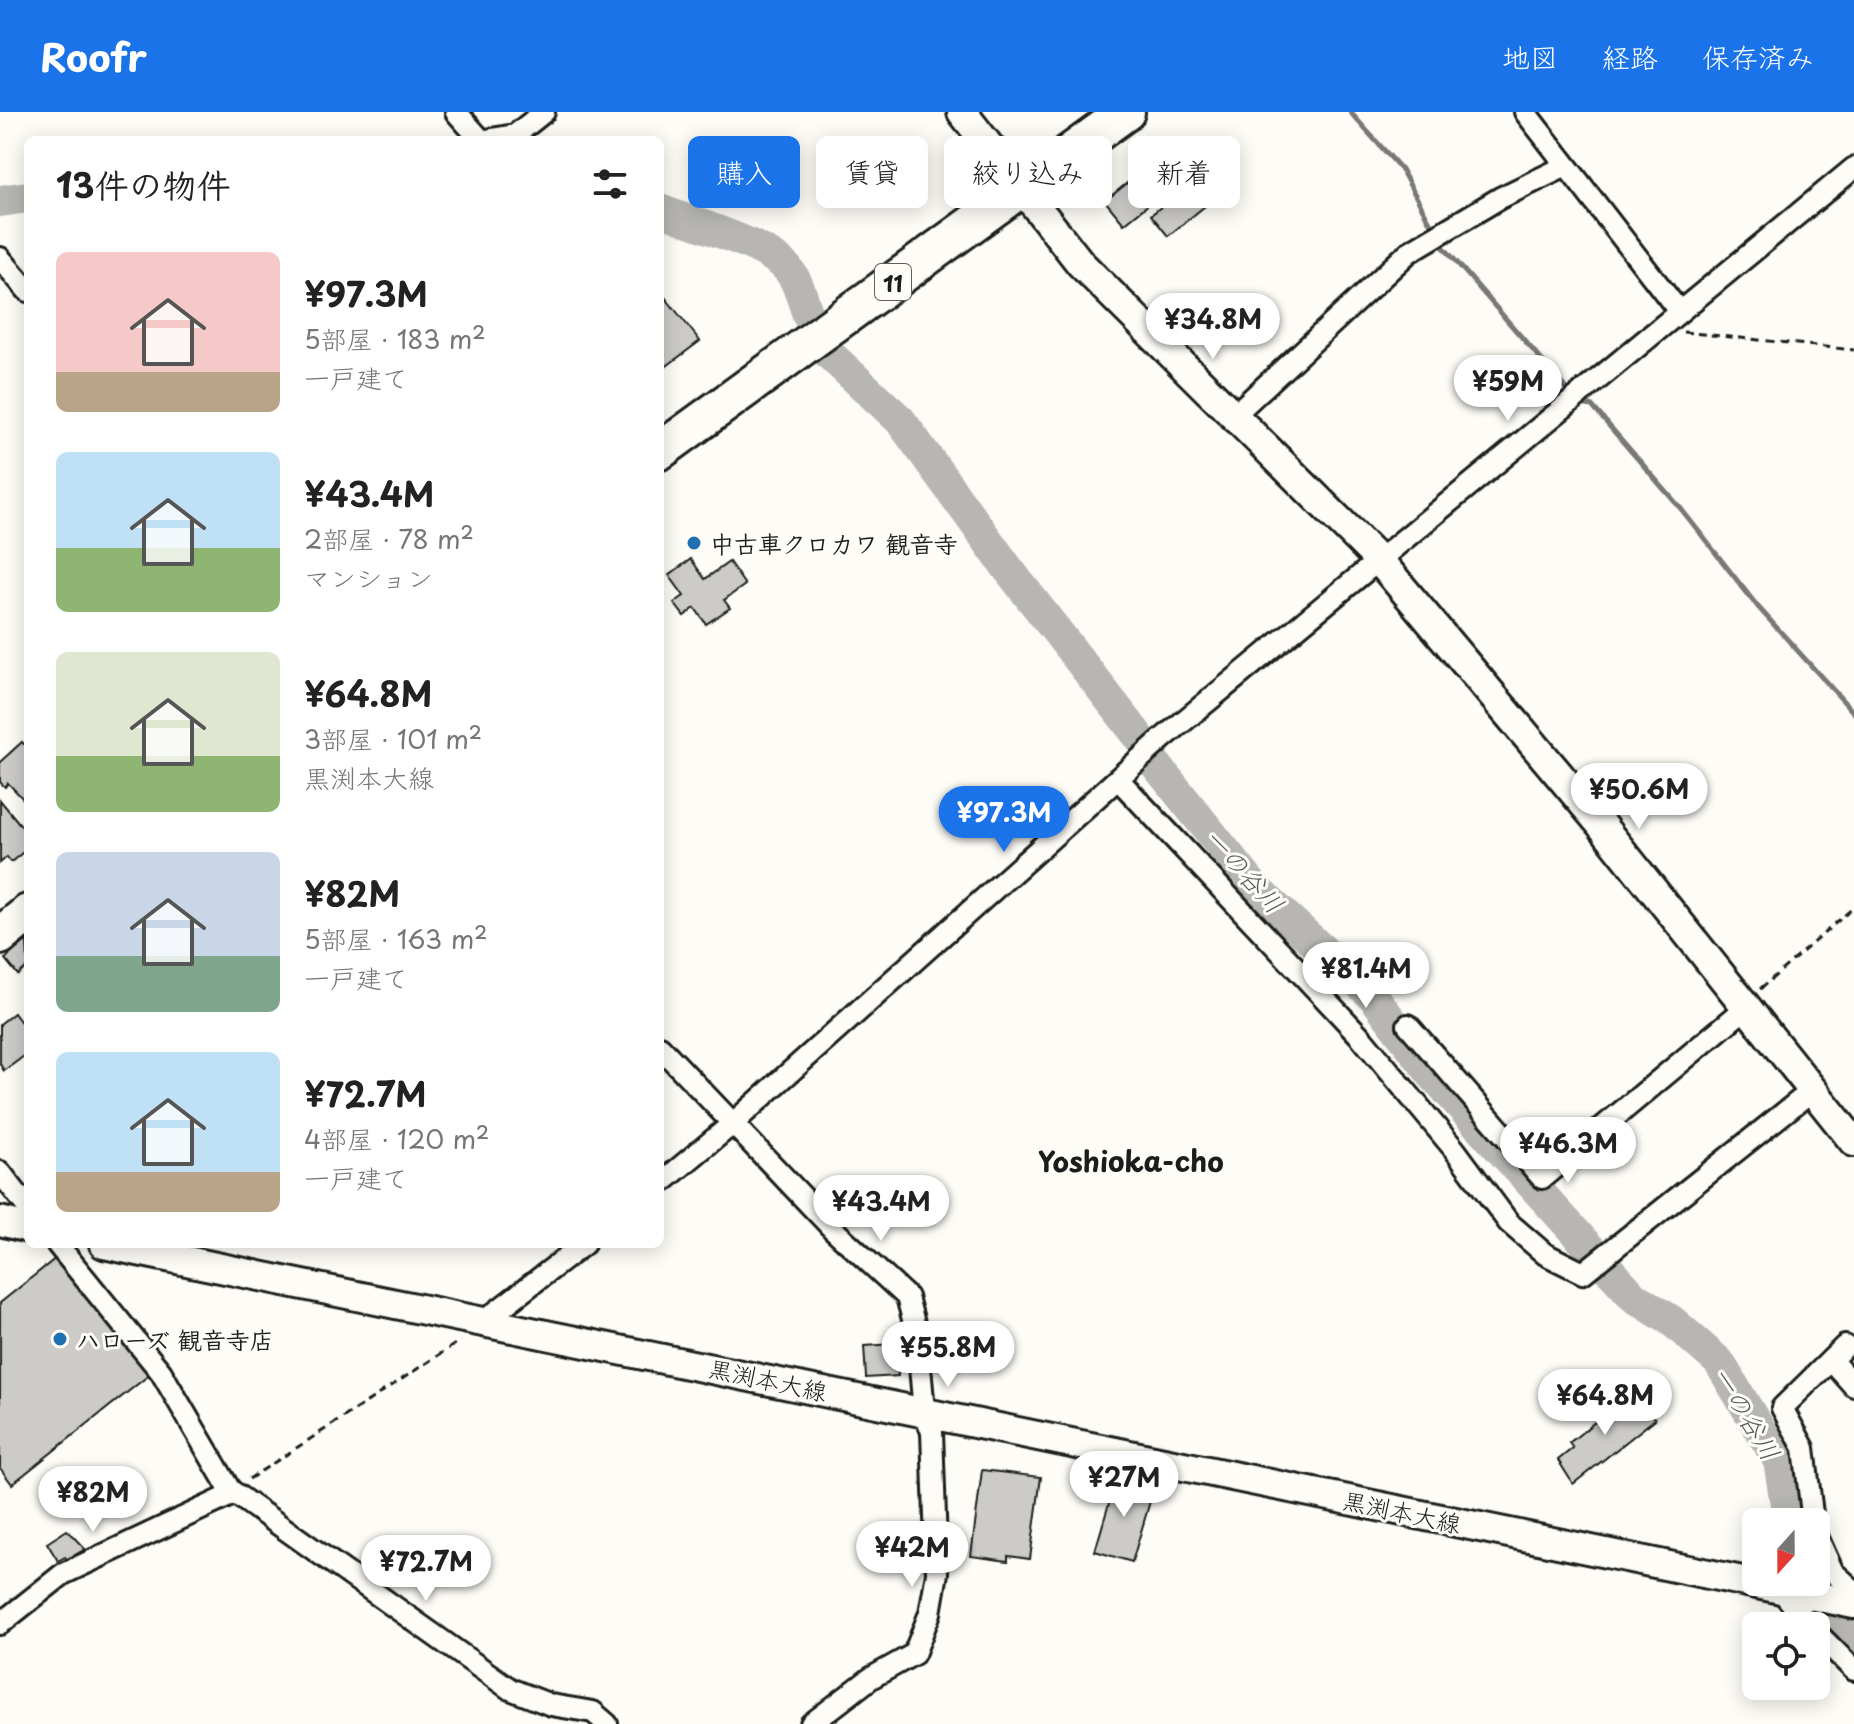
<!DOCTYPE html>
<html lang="ja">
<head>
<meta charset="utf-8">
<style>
  :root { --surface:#fff; --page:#f6f6f6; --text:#222; --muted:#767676; --accent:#1a73e8 }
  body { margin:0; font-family:"Playpen Sans","Klee One",sans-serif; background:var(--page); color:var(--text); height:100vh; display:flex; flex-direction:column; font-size:30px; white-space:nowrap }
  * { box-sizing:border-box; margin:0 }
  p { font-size:26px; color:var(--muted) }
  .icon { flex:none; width:44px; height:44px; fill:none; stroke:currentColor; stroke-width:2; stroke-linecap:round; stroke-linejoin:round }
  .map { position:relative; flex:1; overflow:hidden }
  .panel { position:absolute; left:24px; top:24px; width:640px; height:1112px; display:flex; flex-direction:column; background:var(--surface); border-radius:12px; box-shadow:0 4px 20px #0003 }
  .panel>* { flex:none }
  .hud { position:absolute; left:688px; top:24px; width:760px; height:72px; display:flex; gap:16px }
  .needle { width:52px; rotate:201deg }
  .buttons { position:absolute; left:1742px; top:1396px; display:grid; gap:16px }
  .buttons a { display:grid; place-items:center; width:88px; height:88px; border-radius:12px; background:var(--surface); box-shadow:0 4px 20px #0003; font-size:40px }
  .price { position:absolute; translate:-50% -68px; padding:0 18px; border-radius:28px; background:#fff; color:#222; font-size:26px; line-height:52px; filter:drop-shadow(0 2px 4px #0008) }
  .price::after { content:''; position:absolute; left:50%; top:48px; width:24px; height:18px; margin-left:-12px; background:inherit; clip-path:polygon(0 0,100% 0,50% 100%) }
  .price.current { background:var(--accent); color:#fff }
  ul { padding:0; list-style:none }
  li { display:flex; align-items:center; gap:24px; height:200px; padding:0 32px }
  li span { display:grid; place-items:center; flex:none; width:224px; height:160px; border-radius:12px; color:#555 }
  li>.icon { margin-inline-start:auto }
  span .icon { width:96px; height:96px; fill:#fffc; stroke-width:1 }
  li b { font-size:34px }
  h2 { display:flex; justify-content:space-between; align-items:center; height:96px; padding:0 32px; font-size:34px }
  .pill { padding:0 28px; border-radius:12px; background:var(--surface); box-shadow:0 4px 20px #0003; font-size:28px; line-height:72px }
  .pill.current { background:var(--accent); color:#fff }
  header { display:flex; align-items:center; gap:48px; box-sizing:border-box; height:112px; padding:0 40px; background:var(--accent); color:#fff }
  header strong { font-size:38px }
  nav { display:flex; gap:44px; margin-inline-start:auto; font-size:28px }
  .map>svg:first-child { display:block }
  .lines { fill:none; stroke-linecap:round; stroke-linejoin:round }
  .stream { stroke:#797876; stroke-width:5 }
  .river { stroke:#b7b6b2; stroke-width:32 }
  .building { fill:#cccbc8; stroke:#1c1c1c; stroke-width:2 }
  .street-casing { stroke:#1c1c1c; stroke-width:26 }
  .secondary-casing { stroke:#1c1c1c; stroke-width:34 }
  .highway-casing { stroke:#1c1c1c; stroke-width:42 }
  .path { stroke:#1c1c1c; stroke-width:3; stroke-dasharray:8 6; stroke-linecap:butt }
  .street { stroke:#fdfcf7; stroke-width:20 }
  .secondary { stroke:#fdfcf7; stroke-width:28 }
  .highway { stroke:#fdfcf7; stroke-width:36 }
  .poi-dot { fill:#1f6fb2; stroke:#fdfcf7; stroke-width:3 }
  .labels { text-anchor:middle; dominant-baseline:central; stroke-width:6; stroke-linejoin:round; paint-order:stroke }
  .shield { fill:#fdfcf7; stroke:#605f5e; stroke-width:2 }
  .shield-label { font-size:22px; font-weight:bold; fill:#1c1c1c }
  .poi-label { font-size:24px; font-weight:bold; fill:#1c1c1c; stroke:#fdfcf7; text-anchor:start }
  .street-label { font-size:24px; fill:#1c1c1c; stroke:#fdfcf7 }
  .water-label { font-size:26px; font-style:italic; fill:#5a5a58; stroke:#fdfcf7 }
  .quarter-label { font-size:28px; font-weight:bold; fill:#1c1c1c; stroke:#fdfcf7 }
</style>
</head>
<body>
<header>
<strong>Roofr</strong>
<nav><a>地図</a><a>経路</a><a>保存済み</a></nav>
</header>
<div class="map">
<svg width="1854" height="1612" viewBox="0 0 1854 1612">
  <rect width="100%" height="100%" fill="#fdfcf7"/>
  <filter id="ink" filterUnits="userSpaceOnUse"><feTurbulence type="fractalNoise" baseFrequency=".0125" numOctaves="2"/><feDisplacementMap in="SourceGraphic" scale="16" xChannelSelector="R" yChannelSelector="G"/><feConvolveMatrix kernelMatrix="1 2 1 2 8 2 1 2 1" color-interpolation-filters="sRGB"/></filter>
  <g filter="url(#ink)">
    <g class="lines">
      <g class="stream">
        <path d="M 1350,0 L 1401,57 L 1433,116"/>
        <path d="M 1441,132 L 1570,281"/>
        <path d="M 1581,292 L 1592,294 L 1682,398 L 1758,495 L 1854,601"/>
      </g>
      <g class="river">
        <path d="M 0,89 L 28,85"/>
        <path d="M 660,98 C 692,111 761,131 784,153 C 798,166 802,186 808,203"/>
        <path d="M 829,242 L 900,308 L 1009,458 L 1143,630"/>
        <path d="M 1153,649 L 1255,776 L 1374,885 L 1431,961 L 1634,1185 L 1672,1209 L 1719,1250 L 1779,1349 L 1789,1410"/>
        <path d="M 1811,1470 L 1842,1515 L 1854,1524"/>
      </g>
    </g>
    <g class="building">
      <path d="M 1168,36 L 1211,89 L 1168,124 L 1151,103 L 1162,94 L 1136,62 Z"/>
      <path d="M 1136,64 L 1155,87 L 1124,112 L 1105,89 Z"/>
      <path d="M 661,180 L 700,229 L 660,259 L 660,182 Z"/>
      <path d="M 691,447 L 705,467 L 729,450 L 745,473 L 724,488 L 730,496 L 706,512 L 695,496 L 684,504 L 674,491 L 684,484 L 669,463 Z"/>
      <path d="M 22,630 L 28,636 L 28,692 L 8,671 L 5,675 L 0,670 L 0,650 Z"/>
      <path d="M 0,688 L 28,722 L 25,730 L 28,736 L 11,750 L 7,745 L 0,751 Z"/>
      <path d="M 27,828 L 28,854 L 18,863 L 5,847 Z"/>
      <path d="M 14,901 L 28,920 L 28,941 L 4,959 L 0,952 L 0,912 Z"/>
      <path d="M 56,1146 L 149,1263 L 12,1372 L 0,1356 L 0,1191 Z"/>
      <path d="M 896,1232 L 898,1264 L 866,1266 L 864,1234 Z"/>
      <path d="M 1627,1284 L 1639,1287 L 1655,1307 L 1573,1372 L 1558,1348 L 1573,1336 L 1569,1331 Z"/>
      <path d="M 982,1358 L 1041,1365 L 1030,1447 L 1008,1444 L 1008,1449 L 971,1444 Z"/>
      <path d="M 1117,1364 L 1154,1376 L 1132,1450 L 1095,1439 Z"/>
      <path d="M 67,1418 L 85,1437 L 67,1448 L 65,1445 L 58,1449 L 47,1431 Z"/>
    </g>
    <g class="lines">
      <defs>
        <g id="street">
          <path d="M 456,0 L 481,28"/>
          <path d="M 1525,0 L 1678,198"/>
          <path d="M 486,28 L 515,23 L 544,0"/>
          <path d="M 0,146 L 28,179"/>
          <path d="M 1232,305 L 1409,140 L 1500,86 L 1566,54"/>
          <path d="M 1119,668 L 1361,925 L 1455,1038 L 1509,1111 L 1545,1142 L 1583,1161 L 1814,977"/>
          <path d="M 1408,913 L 1542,1066 L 1748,894"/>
          <path d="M 660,935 L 834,1118 L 907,1185 L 917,1222 L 924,1299 L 932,1320 L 937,1461 L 930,1501 L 914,1542 L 871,1566 L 811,1612"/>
          <path d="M 0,1060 L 28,1096"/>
          <path d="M 660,1072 L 731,1013 L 1162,627 L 1854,56"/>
          <path d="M 57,1132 L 161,1260 L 230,1378 L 510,1577 L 551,1593 L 593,1600 L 607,1612"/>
          <path d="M 484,1209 L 584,1132"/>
          <path d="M 1831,1248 L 1854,1274"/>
          <path d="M 1813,1410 L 1804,1336 L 1782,1296 L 1845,1234"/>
          <path d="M 1816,1422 L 1833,1460 L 1854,1479"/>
          <path d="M 1780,1477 L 1810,1514"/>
          <path d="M 0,1512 L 63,1462 L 227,1385 L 230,1378"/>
          <path d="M 1816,1520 L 1854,1558"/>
        </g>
        <g id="secondary">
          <path d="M 962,0 L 1081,152 L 1377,446 L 1598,709 L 1854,1030"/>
          <path d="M 0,1109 L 28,1116"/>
          <path d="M 104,1132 L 1854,1492"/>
        </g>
        <g id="highway">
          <path d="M 660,339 L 1126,0"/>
          <path d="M 0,824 L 28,801"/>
        </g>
      </defs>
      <use href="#street" class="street-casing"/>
      <use href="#secondary" class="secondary-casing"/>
      <use href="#highway" class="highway-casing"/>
      <g class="path">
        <path d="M 1683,220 L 1854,238"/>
        <path d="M 1760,877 L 1854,795"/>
        <path d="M 249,1367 L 460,1229"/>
      </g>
      <use href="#street" class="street"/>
      <use href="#secondary" class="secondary"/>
      <use href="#highway" class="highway"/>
    </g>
  </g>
  <g class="poi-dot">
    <circle cx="694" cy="431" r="8"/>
    <circle cx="60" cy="1227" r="8"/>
  </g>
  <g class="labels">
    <rect class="shield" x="875" y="152" width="36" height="36" rx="6"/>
    <g class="shield-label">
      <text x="893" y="170">11</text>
    </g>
    <g class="poi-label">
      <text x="710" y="431">中古車クロカワ 観音寺</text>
      <text x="76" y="1227">ハローズ 観音寺店</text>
    </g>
    <g class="street-label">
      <text transform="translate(768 1267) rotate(12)">黒渕本大線</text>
      <text transform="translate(1402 1399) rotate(12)">黒渕本大線</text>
    </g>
    <g class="water-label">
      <text transform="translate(1245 758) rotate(48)">一の谷川</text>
      <text transform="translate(1747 1301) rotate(59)">一の谷川</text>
    </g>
    <g class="quarter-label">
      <text x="1131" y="1048">Yoshioka-cho</text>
    </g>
  </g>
</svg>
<div class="buttons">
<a><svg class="needle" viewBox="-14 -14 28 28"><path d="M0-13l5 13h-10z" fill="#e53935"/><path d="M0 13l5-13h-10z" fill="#767676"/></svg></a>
<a><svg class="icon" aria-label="locate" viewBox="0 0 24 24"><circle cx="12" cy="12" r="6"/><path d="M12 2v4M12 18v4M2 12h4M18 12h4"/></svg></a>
</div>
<b class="price" style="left:1213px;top:249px">¥34.8M</b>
<b class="price" style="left:1508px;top:311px">¥59M</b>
<b class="price" style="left:1639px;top:719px">¥50.6M</b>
<b class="price current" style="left:1004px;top:742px">¥97.3M</b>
<b class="price" style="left:1366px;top:898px">¥81.4M</b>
<b class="price" style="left:1568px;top:1073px">¥46.3M</b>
<b class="price" style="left:881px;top:1131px">¥43.4M</b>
<b class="price" style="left:948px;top:1277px">¥55.8M</b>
<b class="price" style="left:1605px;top:1325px">¥64.8M</b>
<b class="price" style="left:1124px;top:1407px">¥27M</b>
<b class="price" style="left:93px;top:1422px">¥82M</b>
<b class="price" style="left:912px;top:1477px">¥42M</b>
<b class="price" style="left:426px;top:1491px">¥72.7M</b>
<div class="hud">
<a class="pill current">購入</a>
<a class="pill">賃貸</a>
<a class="pill">絞り込み</a>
<a class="pill">新着</a>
</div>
<section class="panel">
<h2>13件の物件<svg class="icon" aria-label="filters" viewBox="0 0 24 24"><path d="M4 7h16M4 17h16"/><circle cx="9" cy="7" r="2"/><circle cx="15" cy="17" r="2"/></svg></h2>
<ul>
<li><span style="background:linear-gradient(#f6c9c9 75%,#b9a48a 0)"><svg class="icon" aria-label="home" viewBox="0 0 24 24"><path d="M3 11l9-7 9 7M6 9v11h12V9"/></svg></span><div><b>¥97.3M</b><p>5部屋 · 183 m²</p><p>一戸建て</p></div></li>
<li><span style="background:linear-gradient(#bfe0f5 60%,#8fb573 0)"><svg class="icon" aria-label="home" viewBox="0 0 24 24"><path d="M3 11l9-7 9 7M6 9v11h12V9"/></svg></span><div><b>¥43.4M</b><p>2部屋 · 78 m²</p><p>マンション</p></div></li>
<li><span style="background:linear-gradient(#dfe7d0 65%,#8fb573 0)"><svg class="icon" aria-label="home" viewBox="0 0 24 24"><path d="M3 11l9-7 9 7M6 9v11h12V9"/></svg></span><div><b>¥64.8M</b><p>3部屋 · 101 m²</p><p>黒渕本大線</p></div></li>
<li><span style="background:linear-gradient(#c9d6e8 65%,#7fa58c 0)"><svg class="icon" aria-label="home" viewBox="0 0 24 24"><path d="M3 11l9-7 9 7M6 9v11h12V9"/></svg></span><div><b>¥82M</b><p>5部屋 · 163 m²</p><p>一戸建て</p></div></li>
<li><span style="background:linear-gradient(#bfe0f5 75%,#b9a48a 0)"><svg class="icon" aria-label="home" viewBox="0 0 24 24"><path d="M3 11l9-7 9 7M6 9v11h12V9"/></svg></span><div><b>¥72.7M</b><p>4部屋 · 120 m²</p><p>一戸建て</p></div></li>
</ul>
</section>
</div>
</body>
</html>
